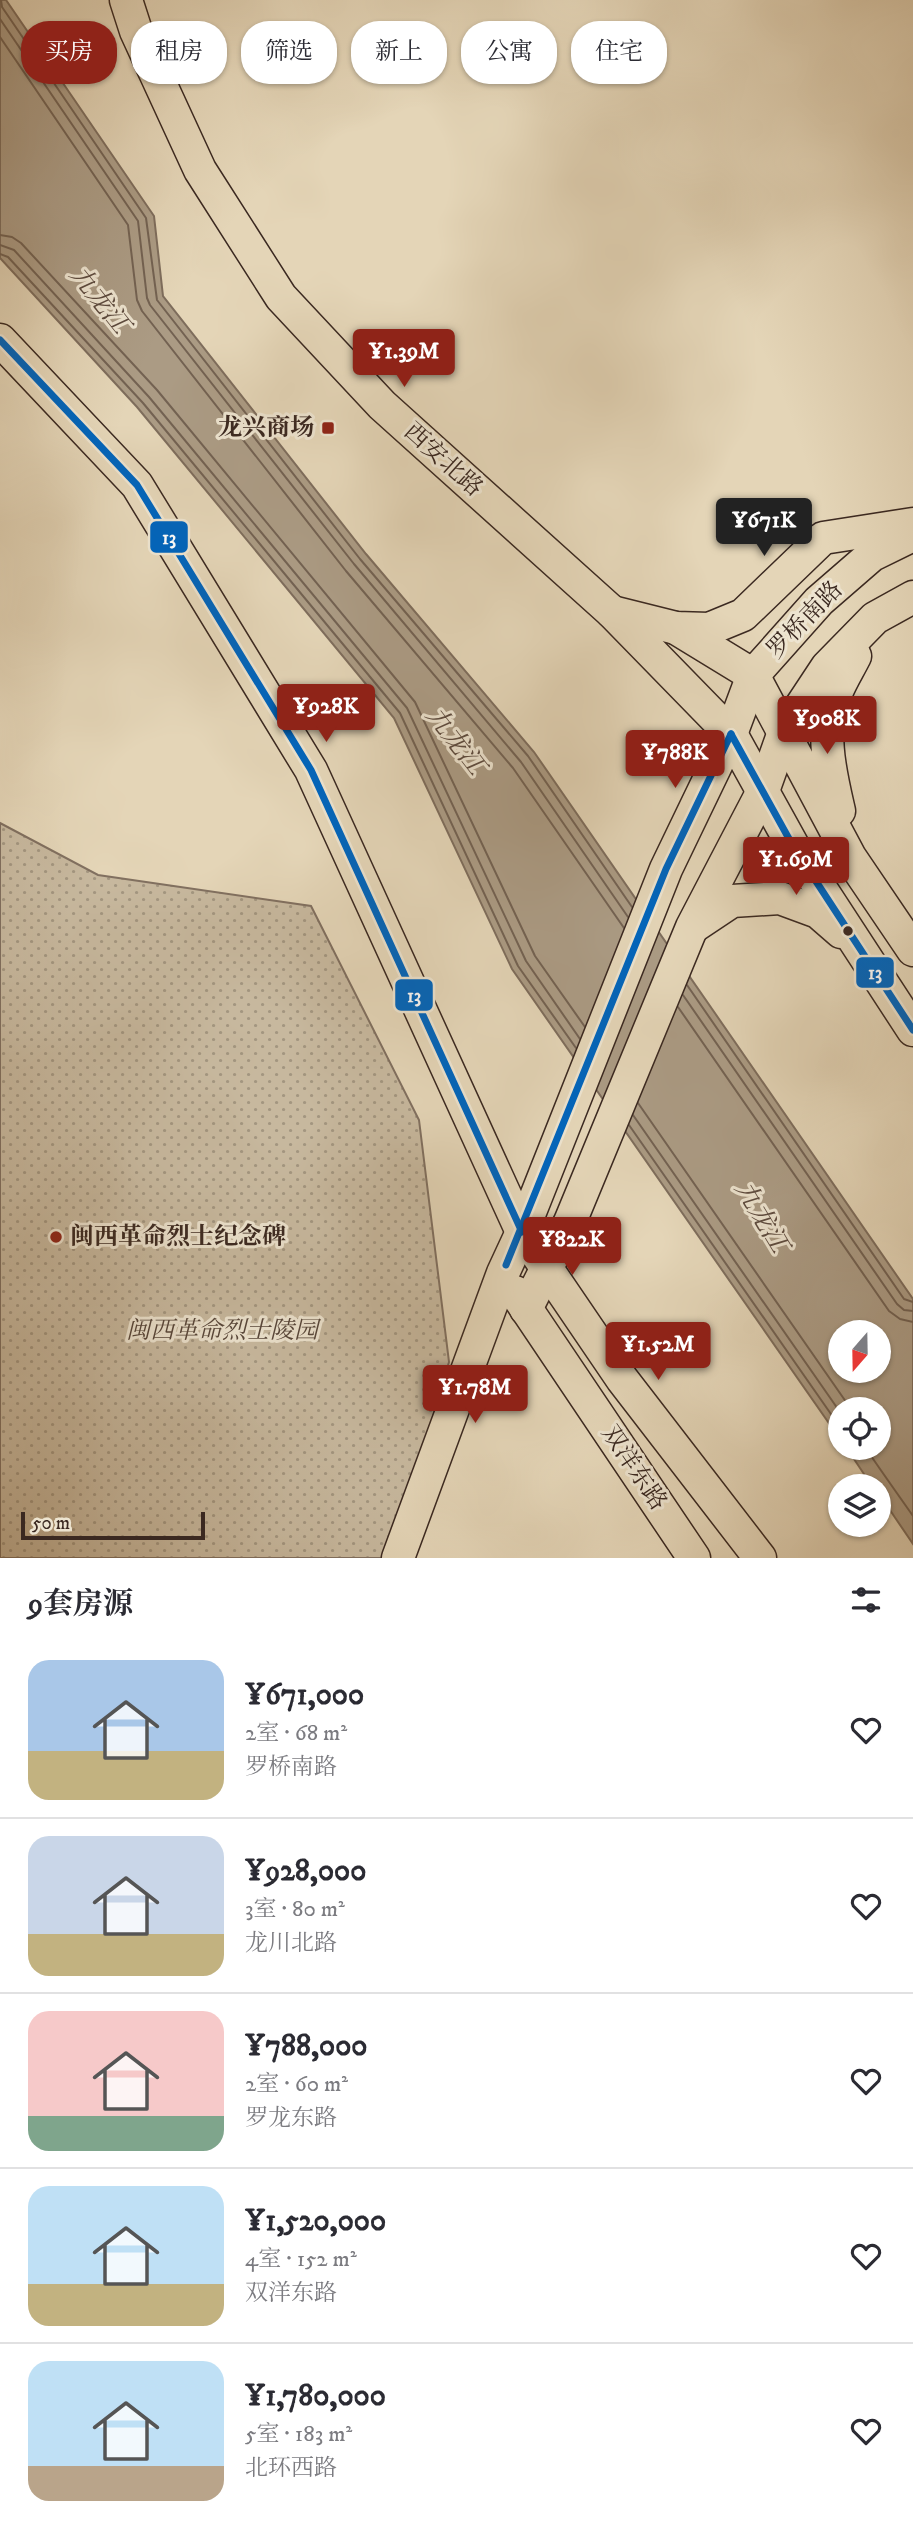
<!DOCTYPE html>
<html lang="zh">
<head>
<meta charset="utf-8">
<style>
  :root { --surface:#fff; --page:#f2f2f3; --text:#2b2b33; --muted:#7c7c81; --line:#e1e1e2; --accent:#8f2418 }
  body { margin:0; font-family:"IM FELL DW Pica","Noto Serif SC",serif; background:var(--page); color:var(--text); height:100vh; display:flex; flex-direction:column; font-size:26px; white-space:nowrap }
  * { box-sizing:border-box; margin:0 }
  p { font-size:23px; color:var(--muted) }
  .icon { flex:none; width:38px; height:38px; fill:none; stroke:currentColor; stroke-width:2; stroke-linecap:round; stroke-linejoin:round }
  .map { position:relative; height:1558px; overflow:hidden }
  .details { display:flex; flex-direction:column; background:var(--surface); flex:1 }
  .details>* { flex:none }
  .guide { position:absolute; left:21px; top:21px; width:872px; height:63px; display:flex; gap:14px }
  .needle { width:46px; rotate:200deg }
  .tools { position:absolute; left:828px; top:1320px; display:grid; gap:14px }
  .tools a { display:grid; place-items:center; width:63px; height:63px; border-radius:50%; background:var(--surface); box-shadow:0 2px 5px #0004; font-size:35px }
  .scale { position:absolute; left:21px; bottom:18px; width:184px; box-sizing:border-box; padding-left:7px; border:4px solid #3b2921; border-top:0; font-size:19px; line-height:24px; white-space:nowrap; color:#3b2921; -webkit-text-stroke:5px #ede4d0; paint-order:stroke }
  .price { position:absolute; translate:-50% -60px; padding:0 16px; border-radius:7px; background:var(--accent); color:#fff; font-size:23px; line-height:46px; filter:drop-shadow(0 2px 4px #0008) }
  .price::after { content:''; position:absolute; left:50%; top:42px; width:21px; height:16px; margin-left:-10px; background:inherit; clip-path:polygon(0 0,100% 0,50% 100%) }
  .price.selected { background:#222; color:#fff }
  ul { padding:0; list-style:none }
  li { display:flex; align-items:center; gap:21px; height:175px; padding:0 28px }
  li+li { border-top:2px solid var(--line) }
  li span { display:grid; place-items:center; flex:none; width:196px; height:140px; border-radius:21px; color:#555 }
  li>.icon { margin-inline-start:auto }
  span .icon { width:84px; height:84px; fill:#fffc; stroke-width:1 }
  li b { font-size:30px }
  h2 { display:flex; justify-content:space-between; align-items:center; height:84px; padding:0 28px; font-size:30px }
  .chip { padding:0 24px; border-radius:28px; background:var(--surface); box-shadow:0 2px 5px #0004; font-size:24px; line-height:63px }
  .chip.selected { background:var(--accent); color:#fff }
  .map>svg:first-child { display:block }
  .grass { fill:url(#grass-dots); stroke:#817060; stroke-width:2 }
  .water { fill:#ab9b84; stroke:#7e6d5c; stroke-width:2; fill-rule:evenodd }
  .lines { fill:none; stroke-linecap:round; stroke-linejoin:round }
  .shore { stroke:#736252; stroke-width:2 }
  .major-casing { stroke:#3b2921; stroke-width:35 }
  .major { stroke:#e4d5b7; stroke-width:32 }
  .bus-1-casing { stroke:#ede4d0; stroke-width:12 }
  .bus-1 { stroke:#0065bd; stroke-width:7 }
  .poi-dot { fill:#8f2418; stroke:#ede4d0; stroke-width:2.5 }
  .bus-dot { fill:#3b2921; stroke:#ede4d0; stroke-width:2.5 }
  .labels { text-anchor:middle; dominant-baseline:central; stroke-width:6; stroke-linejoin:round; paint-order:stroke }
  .poi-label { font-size:24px; font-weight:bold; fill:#3b2921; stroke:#ede4d0; text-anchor:end }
  .street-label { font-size:24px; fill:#3b2921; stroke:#ede4d0 }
  .park-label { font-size:24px; font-style:italic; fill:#57463a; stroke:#ede4d0 }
  .water-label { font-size:26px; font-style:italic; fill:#5d4b3f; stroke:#ede4d0 }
  .line-badge { stroke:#ede4d0; stroke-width:2.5 }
  .badge-label { font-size:19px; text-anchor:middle; font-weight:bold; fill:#fff }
</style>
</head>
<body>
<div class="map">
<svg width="913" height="1558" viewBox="0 0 913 1558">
  <defs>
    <pattern id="grass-dots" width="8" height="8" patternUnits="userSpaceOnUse" patternTransform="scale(1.75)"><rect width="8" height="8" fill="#c7b89e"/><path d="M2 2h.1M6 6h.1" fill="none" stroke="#a39680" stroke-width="1.8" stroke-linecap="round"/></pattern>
  </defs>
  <rect width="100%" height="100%" fill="#e4d5b7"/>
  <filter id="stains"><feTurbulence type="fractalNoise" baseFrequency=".00286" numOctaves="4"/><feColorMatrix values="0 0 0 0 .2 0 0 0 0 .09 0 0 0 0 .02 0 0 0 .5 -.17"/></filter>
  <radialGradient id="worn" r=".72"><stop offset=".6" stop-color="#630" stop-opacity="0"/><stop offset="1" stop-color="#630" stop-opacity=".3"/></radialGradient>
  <path class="grass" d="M 0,823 L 98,875 L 311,906 L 419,1120 L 449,1362 L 392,1558 L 0,1558 Z"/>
  <path class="water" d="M 0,0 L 6,0 L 154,216 L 163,296 L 366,554 L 534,752 L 913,1299 L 913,1544 L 879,1494 L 878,1486 L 872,1486 L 846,1447 L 878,1447 L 878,1409 L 840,1409 L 840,1439 L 512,969 L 394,718 L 137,407 L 0,258 ZM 840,1332 L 878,1332 L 878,1370 L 840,1370 Z"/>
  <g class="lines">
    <g class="shore">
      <path d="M 1,0 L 2,7 L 146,218 L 157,300 L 360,559 L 528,756 L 632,907"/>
      <path d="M 0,19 L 138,221 L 147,298 L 150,305 L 354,564 L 521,762 L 628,917"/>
      <path d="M 0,37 L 128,225 L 137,300 L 142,311 L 346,571 L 513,768 L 624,928"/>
      <path d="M 0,235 L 12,237 L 21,243 L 157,390 L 415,702 L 535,956 L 585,1027"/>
      <path d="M 0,245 L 14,250 L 149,397 L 407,708 L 526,961 L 580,1039"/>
      <path d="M 0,254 L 8,257 L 143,403 L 400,713 L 518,966 L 576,1048"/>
      <path d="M 687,985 L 904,1299 L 913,1302"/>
      <path d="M 683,995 L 897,1304 L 904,1310 L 913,1311"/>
      <path d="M 678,1007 L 889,1311 L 900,1319 L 913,1322"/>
      <path d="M 638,1103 L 851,1409"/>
      <path d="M 633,1115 L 840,1412"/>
      <path d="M 629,1125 L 840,1427"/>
      <path d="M 865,1447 C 881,1471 897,1493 913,1516"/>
    </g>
    <defs>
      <g id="major">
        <path d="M 126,0 L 136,31 L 200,170 L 281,297 L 382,405 L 612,612 L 731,734 L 793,846 L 913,1030"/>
        <path d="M 0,340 L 137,485 L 311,770 L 522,1232 L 622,1379 L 760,1558"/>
        <path d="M 612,612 L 676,628 L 709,629 L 743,615 L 823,538 L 913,524"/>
        <path d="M 676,628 L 753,675 L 850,857 L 913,950"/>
        <path d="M 839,811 C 830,772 819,729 837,691 C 842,679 849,668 855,656"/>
        <path d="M 693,927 L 732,901 L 780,898 L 818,912 L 841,932"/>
        <path d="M 515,1292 L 694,1558"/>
        <path d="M 526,1309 L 570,1222 L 692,927 L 763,791 L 784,732 L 827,667 L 875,618 L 913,597"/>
        <path d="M 398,1558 L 503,1273 L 522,1232 L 666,869 L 731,734 L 753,675 L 819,601 L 872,555 L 913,535"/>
      </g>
    </defs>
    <use href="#major" class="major-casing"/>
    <use href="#major" class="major"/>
    <defs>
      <g id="bus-1">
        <path d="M 0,340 L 137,485 L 311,770 L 522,1232"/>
        <path d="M 731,734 L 793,846 L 913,1030"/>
        <path d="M 506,1265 L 666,869 L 731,734"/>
      </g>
    </defs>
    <use href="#bus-1" class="bus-1-casing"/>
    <use href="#bus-1" class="bus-1"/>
  </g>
  <g class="poi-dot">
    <rect x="321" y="421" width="14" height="14" rx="3.5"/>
    <circle cx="56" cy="1237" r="7"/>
  </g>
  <circle class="bus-dot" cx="848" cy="931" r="6"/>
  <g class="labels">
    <g class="poi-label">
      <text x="314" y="428">龙兴商场</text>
      <text x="70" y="1237" text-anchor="start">闽西革命烈士纪念碑</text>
    </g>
    <g class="street-label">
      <text transform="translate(443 460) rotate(42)">西安北路</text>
      <text transform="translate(805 620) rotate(-46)">罗桥南路</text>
      <text transform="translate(634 1468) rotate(56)">双洋东路</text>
    </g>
    <g class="park-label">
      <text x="222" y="1331">闽西革命烈士陵园</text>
    </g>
    <g class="water-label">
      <text transform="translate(99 300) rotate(51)">九龙江</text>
      <text transform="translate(455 741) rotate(52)">九龙江</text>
      <text transform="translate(761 1217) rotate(59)">九龙江</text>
    </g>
  </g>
  <g class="line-badge">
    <rect x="149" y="520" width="40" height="34" rx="7" fill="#0065bd"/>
    <rect x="855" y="956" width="40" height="33" rx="7" fill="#0065bd"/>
    <rect x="394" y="978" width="40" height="34" rx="7" fill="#0065bd"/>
  </g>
  <g class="badge-label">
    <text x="169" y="544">13</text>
    <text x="875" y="979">13</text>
    <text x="414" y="1002">13</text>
  </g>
  <rect width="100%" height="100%" filter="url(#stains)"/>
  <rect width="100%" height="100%" fill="url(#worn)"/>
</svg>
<div class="tools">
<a><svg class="needle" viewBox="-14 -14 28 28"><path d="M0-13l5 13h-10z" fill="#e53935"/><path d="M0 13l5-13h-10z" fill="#7c7c81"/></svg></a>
<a><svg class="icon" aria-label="locate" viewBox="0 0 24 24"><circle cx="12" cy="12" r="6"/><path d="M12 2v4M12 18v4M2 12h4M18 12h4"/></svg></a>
<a><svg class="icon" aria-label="layers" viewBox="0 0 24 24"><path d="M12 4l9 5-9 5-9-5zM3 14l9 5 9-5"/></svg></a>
</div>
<div class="scale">50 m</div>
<b class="price" style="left:404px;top:389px">¥1.39M</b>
<b class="price selected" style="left:764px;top:558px">¥671K</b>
<b class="price" style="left:326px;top:744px">¥928K</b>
<b class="price" style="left:827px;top:756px">¥908K</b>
<b class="price" style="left:675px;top:790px">¥788K</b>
<b class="price" style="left:796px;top:897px">¥1.69M</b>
<b class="price" style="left:572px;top:1277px">¥822K</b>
<b class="price" style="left:658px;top:1382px">¥1.52M</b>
<b class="price" style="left:475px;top:1425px">¥1.78M</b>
<div class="guide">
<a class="chip selected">买房</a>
<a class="chip">租房</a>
<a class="chip">筛选</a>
<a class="chip">新上</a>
<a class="chip">公寓</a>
<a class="chip">住宅</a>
</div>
</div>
<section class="details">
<h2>9套房源<svg class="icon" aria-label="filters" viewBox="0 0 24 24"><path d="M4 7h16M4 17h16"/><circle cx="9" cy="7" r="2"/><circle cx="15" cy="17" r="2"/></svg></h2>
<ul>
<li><span style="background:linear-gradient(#a9c7e8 65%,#c2b280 0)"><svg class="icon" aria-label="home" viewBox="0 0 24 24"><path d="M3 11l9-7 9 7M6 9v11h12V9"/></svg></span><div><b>¥671,000</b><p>2室 · 68 m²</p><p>罗桥南路</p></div><svg class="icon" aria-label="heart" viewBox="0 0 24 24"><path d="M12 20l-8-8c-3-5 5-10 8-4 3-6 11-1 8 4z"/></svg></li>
<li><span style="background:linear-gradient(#c9d6e8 70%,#c2b280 0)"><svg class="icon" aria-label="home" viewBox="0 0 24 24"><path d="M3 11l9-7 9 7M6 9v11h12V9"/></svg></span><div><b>¥928,000</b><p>3室 · 80 m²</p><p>龙川北路</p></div><svg class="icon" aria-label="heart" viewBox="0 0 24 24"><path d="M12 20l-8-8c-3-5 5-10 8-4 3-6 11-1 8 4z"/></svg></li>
<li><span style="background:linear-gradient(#f6c9c9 75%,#7fa58c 0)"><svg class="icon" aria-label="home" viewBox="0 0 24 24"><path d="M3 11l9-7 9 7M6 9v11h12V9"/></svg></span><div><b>¥788,000</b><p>2室 · 60 m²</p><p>罗龙东路</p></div><svg class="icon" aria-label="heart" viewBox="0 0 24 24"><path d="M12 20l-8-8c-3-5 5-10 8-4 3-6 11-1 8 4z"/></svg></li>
<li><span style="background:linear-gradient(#bfe0f5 70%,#c2b280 0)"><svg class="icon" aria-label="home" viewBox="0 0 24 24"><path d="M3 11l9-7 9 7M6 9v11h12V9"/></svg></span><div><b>¥1,520,000</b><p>4室 · 152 m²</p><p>双洋东路</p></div><svg class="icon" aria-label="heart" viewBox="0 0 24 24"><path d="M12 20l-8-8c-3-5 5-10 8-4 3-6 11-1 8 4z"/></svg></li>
<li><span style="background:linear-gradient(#bfe0f5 75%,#b9a48a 0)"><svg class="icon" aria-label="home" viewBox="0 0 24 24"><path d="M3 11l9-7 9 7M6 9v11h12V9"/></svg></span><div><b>¥1,780,000</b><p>5室 · 183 m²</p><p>北环西路</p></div><svg class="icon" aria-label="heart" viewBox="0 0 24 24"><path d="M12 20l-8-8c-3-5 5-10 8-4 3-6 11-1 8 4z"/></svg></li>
</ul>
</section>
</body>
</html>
